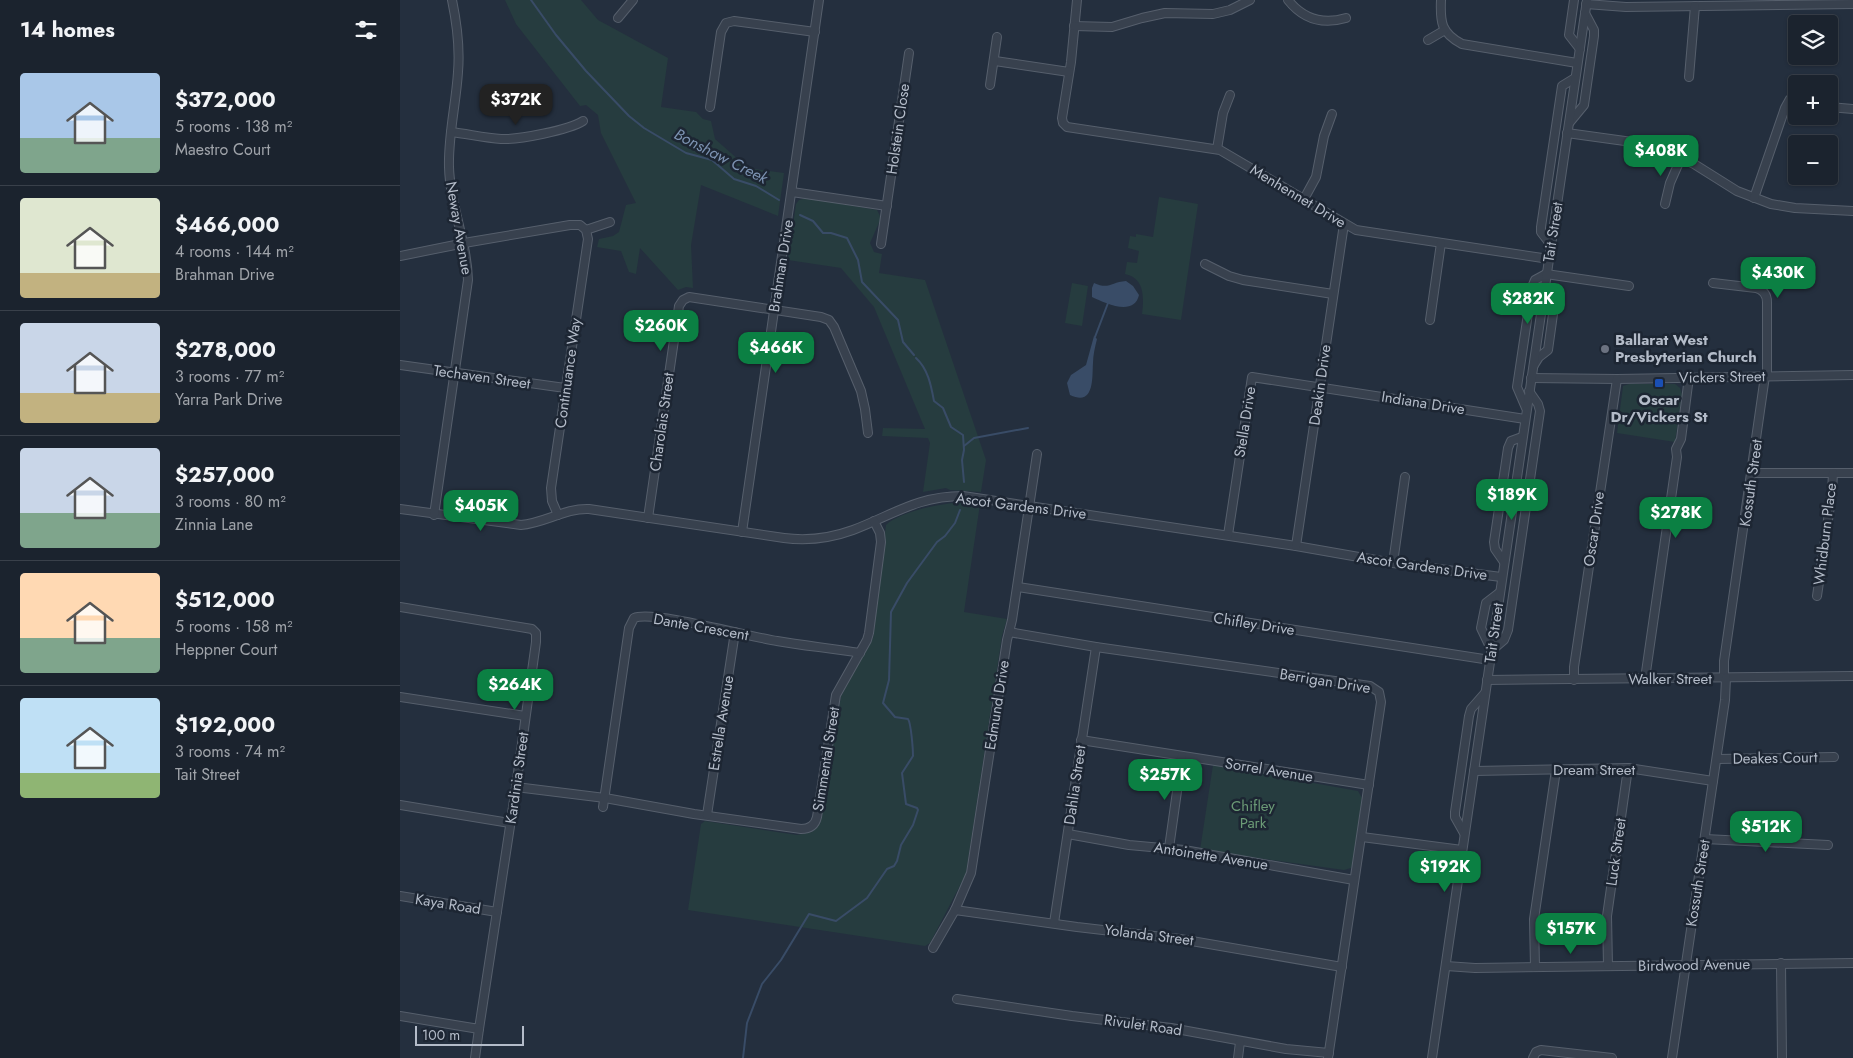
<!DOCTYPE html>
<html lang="en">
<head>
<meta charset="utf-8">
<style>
  :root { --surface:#1b232e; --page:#242b36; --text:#f1f3f6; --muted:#a0a4aa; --line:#39404a; --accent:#0b8043 }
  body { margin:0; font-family:Jost,sans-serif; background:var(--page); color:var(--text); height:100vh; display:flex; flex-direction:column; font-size:19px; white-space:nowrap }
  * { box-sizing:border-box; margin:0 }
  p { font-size:16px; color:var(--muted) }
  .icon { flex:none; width:28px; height:28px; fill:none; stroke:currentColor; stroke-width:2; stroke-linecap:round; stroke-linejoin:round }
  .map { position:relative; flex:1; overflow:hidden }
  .panel { display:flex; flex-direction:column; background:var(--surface); width:400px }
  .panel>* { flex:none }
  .fabs { position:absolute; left:1388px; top:15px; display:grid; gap:10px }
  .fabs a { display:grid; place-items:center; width:50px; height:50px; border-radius:5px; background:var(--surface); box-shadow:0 1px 4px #0004,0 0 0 1px var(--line); font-size:25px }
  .scale { position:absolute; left:15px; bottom:12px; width:109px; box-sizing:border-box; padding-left:5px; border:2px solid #b4bcc9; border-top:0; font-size:14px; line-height:18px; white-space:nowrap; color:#b4bcc9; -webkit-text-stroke:4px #1d2633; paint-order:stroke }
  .price { position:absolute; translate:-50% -42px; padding:0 11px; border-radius:10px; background:var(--accent); color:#fff; font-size:16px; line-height:32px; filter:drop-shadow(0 1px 2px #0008) }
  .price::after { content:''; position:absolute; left:50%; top:30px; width:15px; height:11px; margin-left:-8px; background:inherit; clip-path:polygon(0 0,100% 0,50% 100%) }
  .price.on { background:#222; color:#fff }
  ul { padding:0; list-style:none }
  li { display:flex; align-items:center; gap:15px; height:125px; padding:0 20px }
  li+li { border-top:1px solid var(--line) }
  li span { display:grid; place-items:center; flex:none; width:140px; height:100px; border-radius:5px; color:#555 }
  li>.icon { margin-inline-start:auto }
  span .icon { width:60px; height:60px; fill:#fffc; stroke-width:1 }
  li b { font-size:21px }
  h2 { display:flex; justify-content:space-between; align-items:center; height:60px; padding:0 20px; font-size:21px }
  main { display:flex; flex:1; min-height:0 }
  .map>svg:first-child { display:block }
  .green { fill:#263c3f }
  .water { fill:#394c67 }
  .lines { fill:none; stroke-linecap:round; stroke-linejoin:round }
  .stream { stroke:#394c67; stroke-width:2 }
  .minor-casing { stroke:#565f6c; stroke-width:10 }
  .minor { stroke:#38414e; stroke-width:8 }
  .worship-dot { fill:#6b7280; stroke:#1d2633; stroke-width:2 }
  .transit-dot { fill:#1a4fb4; stroke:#1d2633; stroke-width:2 }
  .labels { text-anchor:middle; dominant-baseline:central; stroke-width:5; stroke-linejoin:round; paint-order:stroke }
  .street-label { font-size:15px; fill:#b4bcc9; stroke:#1d2633 }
  .poi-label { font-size:15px; font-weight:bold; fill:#b4bcc9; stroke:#1d2633; text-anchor:start }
  .park-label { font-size:15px; fill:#6b9a76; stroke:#1d2633 }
  .water-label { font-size:16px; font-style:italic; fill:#7c92b1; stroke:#1d2633 }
</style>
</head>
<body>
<main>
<section class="panel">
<h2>14 homes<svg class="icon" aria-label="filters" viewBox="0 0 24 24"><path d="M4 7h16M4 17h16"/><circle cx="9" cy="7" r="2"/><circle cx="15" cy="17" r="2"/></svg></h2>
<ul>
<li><span style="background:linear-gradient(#a9c7e8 65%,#7fa58c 0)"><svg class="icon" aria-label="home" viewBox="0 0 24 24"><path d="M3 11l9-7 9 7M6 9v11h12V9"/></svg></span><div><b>$372,000</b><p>5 rooms · 138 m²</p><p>Maestro Court</p></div></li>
<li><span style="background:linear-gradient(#dfe7d0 75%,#c2b280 0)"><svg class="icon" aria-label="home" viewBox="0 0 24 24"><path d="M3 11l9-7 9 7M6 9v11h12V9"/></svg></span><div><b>$466,000</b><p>4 rooms · 144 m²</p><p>Brahman Drive</p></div></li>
<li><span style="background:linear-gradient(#c9d6e8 70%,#c2b280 0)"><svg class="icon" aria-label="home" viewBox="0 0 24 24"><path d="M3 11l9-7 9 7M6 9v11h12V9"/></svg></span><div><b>$278,000</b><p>3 rooms · 77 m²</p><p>Yarra Park Drive</p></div></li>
<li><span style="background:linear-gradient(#c9d6e8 65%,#7fa58c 0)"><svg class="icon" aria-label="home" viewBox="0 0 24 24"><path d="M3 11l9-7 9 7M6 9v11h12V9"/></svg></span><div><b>$257,000</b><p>3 rooms · 80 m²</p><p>Zinnia Lane</p></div></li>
<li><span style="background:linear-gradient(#ffd9b3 65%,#7fa58c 0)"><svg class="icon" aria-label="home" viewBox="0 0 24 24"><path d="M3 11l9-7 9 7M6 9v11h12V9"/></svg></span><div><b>$512,000</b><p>5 rooms · 158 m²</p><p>Heppner Court</p></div></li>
<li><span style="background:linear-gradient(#bfe0f5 75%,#8fb573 0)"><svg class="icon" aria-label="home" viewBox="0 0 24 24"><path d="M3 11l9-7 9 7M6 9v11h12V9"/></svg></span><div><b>$192,000</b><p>3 rooms · 74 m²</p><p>Tait Street</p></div></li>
</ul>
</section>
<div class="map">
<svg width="1453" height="1058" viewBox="0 0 1453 1058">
  <rect width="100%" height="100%" fill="#242f3e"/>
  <g class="green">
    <path d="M 105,0 L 181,0 L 198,20 L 268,58 L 261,107 L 296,112 L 303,119 L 311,121 L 315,139 L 348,168 L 384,173 L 378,216 L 301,185 L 291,245 L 293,288 L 286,287 L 278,290 L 240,248 L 236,274 L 229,272 L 221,251 L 197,247 L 199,239 L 213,236 L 219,232 L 226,205 L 236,203 L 201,133 L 198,115 L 186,105 L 180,106 L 116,24 Z"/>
    <path d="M 759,197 L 798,204 L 781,320 L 742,314 C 744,298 745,278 725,274 L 727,262 L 737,263 L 739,251 L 728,248 L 730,236 L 736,237 L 736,234 L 753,237 Z"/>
    <path d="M 406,198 L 477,210 L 481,218 L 470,243 L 474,252 L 482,254 L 479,273 L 525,280 L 586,460 L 581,492 L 550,490 L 546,488 L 523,492 L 530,443 L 528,438 L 482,436 L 483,428 L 525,429 L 474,307 L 441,268 L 388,260 L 396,204 L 399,200 Z"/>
    <path d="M 672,283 L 688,286 L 682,326 L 665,323 Z"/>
    <path d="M 1229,384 L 1275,384 L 1280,388 L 1282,394 L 1275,442 L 1217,433 L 1223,386 Z"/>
    <path d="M 564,502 L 580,504 L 564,612 L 607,619 L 602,636 L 566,874 L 530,943 L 525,946 L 288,910 L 301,824 L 305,821 L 397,835 L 412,832 L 420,824 L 441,696 L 473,638 L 486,525 C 500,511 544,503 564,502 Z"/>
    <path d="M 813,765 L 958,791 L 962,798 L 953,863 L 951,868 L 944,870 L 800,850 Z"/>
  </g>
  <g class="water">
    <path d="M 726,281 L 733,286 L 739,295 C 734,317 705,303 692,297 L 692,288 L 694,283 C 709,290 711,282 726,281 Z"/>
    <path d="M 694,336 L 697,339 C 695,347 693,355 693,363 C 692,377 695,407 670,395 L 667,383 L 671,375 L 686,365 Z"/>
  </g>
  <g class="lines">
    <g class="stream">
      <path d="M 131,0 L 156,35 L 186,71 L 229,116 L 244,128 L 286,153 L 312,160 L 334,179 L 356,186 L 379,200"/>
      <path d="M 400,215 L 413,221 L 423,233 L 431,233 L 447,238 L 458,260 L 462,282 L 498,320 L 503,342 L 514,355"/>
      <path d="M 695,337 L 708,303"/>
      <path d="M 516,358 C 528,369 531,385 534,401 L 543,408 L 551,427 L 563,435 L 564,450 L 562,460 L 564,482"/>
      <path d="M 564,446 L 574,438 L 628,428"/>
      <path d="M 343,1058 L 347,1023 L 362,984 L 381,960 L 409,914 L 436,921 L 467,898 L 487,869 L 494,866 L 497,861 L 501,845 L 513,825 L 518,810 L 517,808 L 506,804 L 502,773 L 513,756 C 513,749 511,723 508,719 L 495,717 L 483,703 L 489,680 L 491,612 L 507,583 L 537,542 L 545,536 L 555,523 L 560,510"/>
    </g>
    <defs>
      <g id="minor">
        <path d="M 677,0 L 671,62 L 662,118 L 663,123 L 667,127 L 820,150 L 956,230 L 1149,259"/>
        <path d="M 888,0 C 903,19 922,25 946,18"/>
        <path d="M 1041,0 C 1040,22 1041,33 1062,44 L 1177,63"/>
        <path d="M 1174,0 L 1169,35 L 1180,49"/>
        <path d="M 1186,4 L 1226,7 L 1453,4"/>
        <path d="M 218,18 L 233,0"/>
        <path d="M 674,26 L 712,27 L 742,18 L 765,13 L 813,14 L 830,10 L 850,0"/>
        <path d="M 1028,40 L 1045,30"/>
        <path d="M 595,61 L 669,72"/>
        <path d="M 1289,77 L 1295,6"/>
        <path d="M 590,85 L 597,37"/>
        <path d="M 310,107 L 321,32 L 326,23 L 334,21 L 415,32"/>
        <path d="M 1429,107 L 1453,109"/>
        <path d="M 1170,122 L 1184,105 L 1194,36 L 1194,30 L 1185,13"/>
        <path d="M 51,132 C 68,134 85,138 101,139 C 118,140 169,130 183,121"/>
        <path d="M 1167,133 L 1232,142 L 1257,148 L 1294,164 L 1337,191 L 1371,204 L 1395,208 L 1453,211"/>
        <path d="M 817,149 L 823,113 L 830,95"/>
        <path d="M 392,192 L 487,206"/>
        <path d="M 1354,198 L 1385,108 L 1390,99 L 1396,102"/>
        <path d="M 904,199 L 916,177 L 924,136 L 932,114"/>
        <path d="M 1265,204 L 1270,183 L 1281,158"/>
        <path d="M 186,230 L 210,222"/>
        <path d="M 481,244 L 509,53"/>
        <path d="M 1151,245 L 1141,232 L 1141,227 L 1162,86 L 1175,78"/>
        <path d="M 0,256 L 70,242 L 170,225 L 180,225 L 186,230 L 188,239 L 151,488 L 152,501 L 158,515"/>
        <path d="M 805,264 L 829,276 L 843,280 L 933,294"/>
        <path d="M 1146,274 L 1229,286"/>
        <path d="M 1313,283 L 1356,288 C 1363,290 1367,294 1367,302 L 1367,376"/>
        <path d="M 1030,320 L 1041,243"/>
        <path d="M 0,365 L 165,388"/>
        <path d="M 1134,365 L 1139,357 L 1148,350 L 1154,307 L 1154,301 L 1145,286"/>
        <path d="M 1131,378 L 1217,379 L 1453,375"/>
        <path d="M 1126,408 L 1117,387 L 1132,287 L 1135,280 L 1146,274"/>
        <path d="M 1352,473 L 1453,473"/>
        <path d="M 0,509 L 121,525 C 145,523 165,508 189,509 L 384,538 C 407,541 431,538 453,530 C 493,515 517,496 563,496 L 896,546 L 993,563 L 1101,577"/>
        <path d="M 34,515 L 68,280 C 67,241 50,206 49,167 C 48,136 56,104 58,72 C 60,48 57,24 52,0"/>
        <path d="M 248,518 L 279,306 L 283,300 L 289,297 L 421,317 L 429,320 L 434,327 L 461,391 L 465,409 L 468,433"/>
        <path d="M 342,532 L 419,0"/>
        <path d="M 828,535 L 852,377 L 1125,419"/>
        <path d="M 896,546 L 944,224"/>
        <path d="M 1104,562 L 1095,549 L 1094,542 L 1108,448 L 1111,441 L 1122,437"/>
        <path d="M 993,563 L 1005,477"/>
        <path d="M 618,587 L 1090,660"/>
        <path d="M 1417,596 L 1432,492 L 1433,473"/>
        <path d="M 0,607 L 132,629 L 136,633 L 136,642 L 116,787 L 79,1029 L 0,1016"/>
        <path d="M 609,632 L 696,647 L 970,686 L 979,692 L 981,702 L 928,1058"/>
        <path d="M 1091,649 L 1081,628 L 1086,603 L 1099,593"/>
        <path d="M 1091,651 L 1104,640 L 1108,630 L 1140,411 L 1138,404 L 1129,391"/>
        <path d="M 1324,678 L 1324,661 L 1365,376"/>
        <path d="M 1245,679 L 1277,457 L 1276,449 L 1281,439 L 1289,377"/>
        <path d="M 1087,680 L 1453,676"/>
        <path d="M 1174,680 L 1174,667 L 1217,379"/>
        <path d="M 0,697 L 125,716"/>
        <path d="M 681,740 L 969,785"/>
        <path d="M 1317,759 L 1434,757"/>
        <path d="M 1074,771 L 1228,768 L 1313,781"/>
        <path d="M 116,787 L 205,798 L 294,814 L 401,829 C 409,829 415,826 417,817 L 436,695 L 467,640 L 469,633 L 481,542 L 480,533 L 474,521"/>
        <path d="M 0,805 L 110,823"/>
        <path d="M 203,807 L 229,628 L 234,618 C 253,610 350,637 377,641 C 404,646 432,648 460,653"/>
        <path d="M 307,815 L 335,632"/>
        <path d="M 1064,833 L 1055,817 L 1055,812 L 1069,716 L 1071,709 L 1085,693"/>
        <path d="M 668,834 L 729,845 L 784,850 L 954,880"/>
        <path d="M 962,837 L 1062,850"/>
        <path d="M 1305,839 L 1428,845"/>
        <path d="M 769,848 L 782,756"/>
        <path d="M 0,896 L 97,912"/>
        <path d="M 555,910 L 677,927 L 780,939 L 942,967"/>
        <path d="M 654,923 L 696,647"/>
        <path d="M 533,948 L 555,910 L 571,873 L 607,640 L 612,620 L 637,454"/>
        <path d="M 1381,963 L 1382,1058"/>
        <path d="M 1046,966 L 1075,968 L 1453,963"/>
        <path d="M 1208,966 L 1207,916 L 1228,768"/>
        <path d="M 1135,967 L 1134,919 L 1156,770"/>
        <path d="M 557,999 L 672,1016 L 771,1028 L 886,1049 L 929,1053"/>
        <path d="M 75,1058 L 79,1029"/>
        <path d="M 838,1058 L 840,1042"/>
        <path d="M 1032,1058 L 1187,0"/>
        <path d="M 1133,1058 L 1136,1052 L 1141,1050 L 1212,1058"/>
        <path d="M 1272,1058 L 1325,700 L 1326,678"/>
      </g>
    </defs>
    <use href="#minor" class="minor-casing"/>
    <use href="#minor" class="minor"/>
  </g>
  <circle class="worship-dot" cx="1205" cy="349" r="5"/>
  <rect class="transit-dot" x="1254" y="378" width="10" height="10" rx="2.5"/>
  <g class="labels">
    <g class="street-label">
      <text transform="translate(498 129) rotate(-82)">Holstein Close</text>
      <text transform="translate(898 196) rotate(31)">Menhennet Drive</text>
      <text transform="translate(59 228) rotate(80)">Neway Avenue</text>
      <text transform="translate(1153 232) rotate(-81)">Tait Street</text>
      <text transform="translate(381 266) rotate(-81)">Brahman Drive</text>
      <text transform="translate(168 373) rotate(-82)">Continuance Way</text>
      <text transform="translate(82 377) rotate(8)">Techaven Street</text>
      <text transform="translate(1322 377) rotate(-1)">Vickers Street</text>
      <text transform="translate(920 385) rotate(-82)">Deakin Drive</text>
      <text transform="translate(1023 403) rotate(9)">Indiana Drive</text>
      <text transform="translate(262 422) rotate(-82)">Charolais Street</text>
      <text transform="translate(845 422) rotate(-81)">Stella Drive</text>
      <text transform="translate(1351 483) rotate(-82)">Kossuth Street</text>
      <text transform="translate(621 506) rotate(7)">Ascot Gardens Drive</text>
      <text transform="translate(1194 529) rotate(-82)">Oscar Drive</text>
      <text transform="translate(1425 534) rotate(-83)">Whidburn Place</text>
      <text transform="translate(1022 566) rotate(8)">Ascot Gardens Drive</text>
      <text transform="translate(854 624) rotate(9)">Chifley Drive</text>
      <text transform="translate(301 627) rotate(10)">Dante Crescent</text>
      <text transform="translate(1094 633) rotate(-82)">Tait Street</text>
      <text x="1270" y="679">Walker Street</text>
      <text transform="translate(925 681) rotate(9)">Berrigan Drive</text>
      <text transform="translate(597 705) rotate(-81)">Edmund Drive</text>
      <text transform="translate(321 723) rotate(-81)">Estrella Avenue</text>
      <text transform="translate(1375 758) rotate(-1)">Deakes Court</text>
      <text transform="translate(426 759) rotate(-81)">Simmental Street</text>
      <text transform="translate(869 770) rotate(9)">Sorrel Avenue</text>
      <text x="1194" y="770">Dream Street</text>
      <text transform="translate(117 778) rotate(-82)">Kardinia Street</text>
      <text transform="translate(675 785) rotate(-82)">Dahlia Street</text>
      <text transform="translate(1216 852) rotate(-82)">Luck Street</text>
      <text transform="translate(811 856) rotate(9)">Antoinette Avenue</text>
      <text transform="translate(1298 883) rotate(-81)">Kossuth Street</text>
      <text transform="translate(48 904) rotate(9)">Kaya Road</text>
      <text transform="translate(749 935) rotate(7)">Yolanda Street</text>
      <text transform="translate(1294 965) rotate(-1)">Birdwood Avenue</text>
      <text transform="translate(743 1025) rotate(8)">Rivulet Road</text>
    </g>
    <g class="poi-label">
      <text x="1215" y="340">Ballarat West<tspan x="1215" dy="17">Presbyterian Church</tspan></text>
      <text x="1259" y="400" text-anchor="middle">Oscar<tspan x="1259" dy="17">Dr/Vickers St</tspan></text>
    </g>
    <g class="park-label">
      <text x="853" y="806">Chifley<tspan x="853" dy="17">Park</tspan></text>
    </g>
    <g class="water-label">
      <text transform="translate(321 156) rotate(27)">Bonshaw Creek</text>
    </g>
  </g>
</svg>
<div class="fabs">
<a><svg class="icon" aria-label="layers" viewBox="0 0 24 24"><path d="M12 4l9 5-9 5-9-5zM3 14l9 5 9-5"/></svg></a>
<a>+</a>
<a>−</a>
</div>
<div class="scale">100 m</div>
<b class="price on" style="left:116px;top:126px">$372K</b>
<b class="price" style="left:1261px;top:177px">$408K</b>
<b class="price" style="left:1378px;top:299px">$430K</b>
<b class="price" style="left:1128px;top:325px">$282K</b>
<b class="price" style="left:261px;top:352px">$260K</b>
<b class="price" style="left:376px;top:374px">$466K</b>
<b class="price" style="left:1112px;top:521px">$189K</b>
<b class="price" style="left:81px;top:532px">$405K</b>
<b class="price" style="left:1276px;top:539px">$278K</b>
<b class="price" style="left:115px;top:711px">$264K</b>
<b class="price" style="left:765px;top:801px">$257K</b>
<b class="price" style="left:1366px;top:853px">$512K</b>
<b class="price" style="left:1045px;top:893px">$192K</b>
<b class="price" style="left:1171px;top:955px">$157K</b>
</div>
</main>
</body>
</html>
